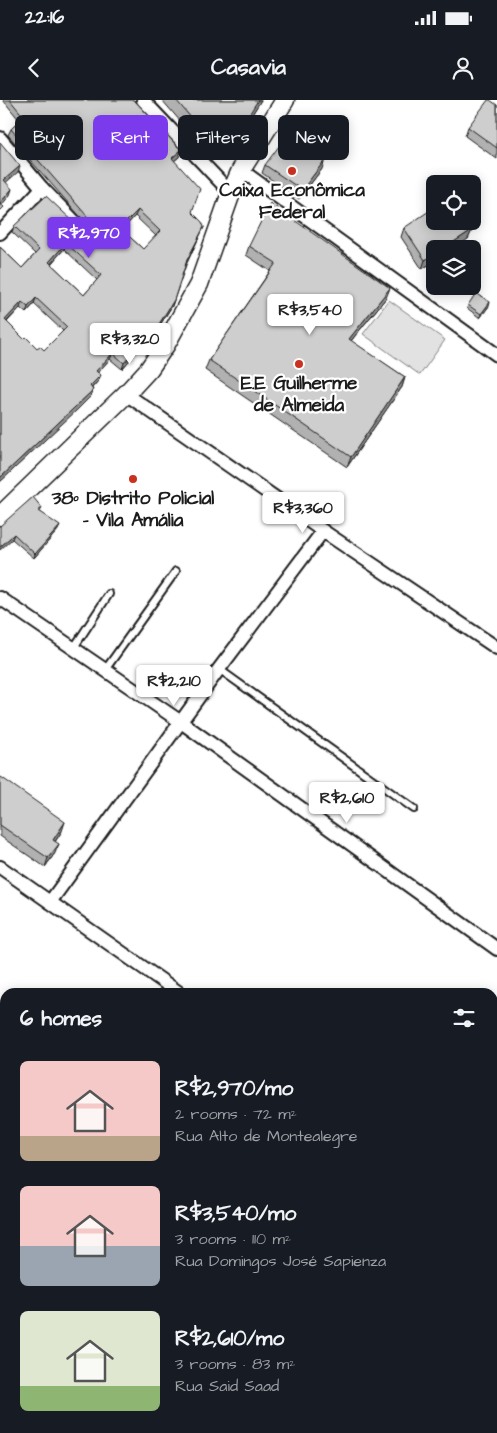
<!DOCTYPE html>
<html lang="en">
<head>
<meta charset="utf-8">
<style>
  :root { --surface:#171b24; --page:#20242c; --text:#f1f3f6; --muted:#9ea1a6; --accent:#7c3aed }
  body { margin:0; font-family:"Architects Daughter",sans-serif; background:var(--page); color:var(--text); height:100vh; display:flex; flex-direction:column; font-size:19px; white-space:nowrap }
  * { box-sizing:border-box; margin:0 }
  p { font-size:16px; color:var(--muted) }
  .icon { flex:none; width:28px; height:28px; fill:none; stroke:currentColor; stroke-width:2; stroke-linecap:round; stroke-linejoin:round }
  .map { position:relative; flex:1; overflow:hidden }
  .sheet { position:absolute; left:0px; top:888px; width:498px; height:446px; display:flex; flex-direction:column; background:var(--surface); border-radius:15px 15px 0 0; box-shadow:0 2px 12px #0003 }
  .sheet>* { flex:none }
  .guide { position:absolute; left:15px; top:15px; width:468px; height:45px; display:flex; gap:10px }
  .fabs { position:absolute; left:426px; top:75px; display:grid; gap:10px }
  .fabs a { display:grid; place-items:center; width:55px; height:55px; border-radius:8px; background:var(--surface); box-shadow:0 2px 12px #0003; font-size:25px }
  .price { position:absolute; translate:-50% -42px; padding:0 11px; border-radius:5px; background:#fff; color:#222; font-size:16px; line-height:32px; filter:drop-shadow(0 1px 2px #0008) }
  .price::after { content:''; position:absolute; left:50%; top:30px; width:15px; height:11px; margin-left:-8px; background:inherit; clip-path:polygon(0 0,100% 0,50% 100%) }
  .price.current { background:var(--accent); color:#fff }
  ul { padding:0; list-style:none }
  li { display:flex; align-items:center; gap:15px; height:125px; padding:0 20px }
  li span { display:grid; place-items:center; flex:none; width:140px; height:100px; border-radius:8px; color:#555 }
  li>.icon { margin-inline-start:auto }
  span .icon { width:60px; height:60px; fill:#fffc; stroke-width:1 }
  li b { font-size:21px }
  h2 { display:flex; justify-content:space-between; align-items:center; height:60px; padding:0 20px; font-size:21px }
  .tag { padding:0 18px; border-radius:8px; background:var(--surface); box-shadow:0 2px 12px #0003; font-size:18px; line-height:45px }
  .tag.current { background:var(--accent); color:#fff }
  .status { display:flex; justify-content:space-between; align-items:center; height:35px; padding:0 25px; background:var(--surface); direction:ltr }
  .status svg { height:14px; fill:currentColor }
  header { display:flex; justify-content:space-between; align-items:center; height:65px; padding:0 20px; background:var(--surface); font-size:22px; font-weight:800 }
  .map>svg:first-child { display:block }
  .green { fill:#e2e2e2; stroke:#7f7f7f }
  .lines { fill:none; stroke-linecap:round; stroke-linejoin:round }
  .service-casing { stroke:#1c1c1c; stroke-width:10 }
  .minor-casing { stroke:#1c1c1c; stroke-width:16 }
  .secondary-casing { stroke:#1c1c1c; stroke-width:21 }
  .service { stroke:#fff; stroke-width:6 }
  .minor { stroke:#fff; stroke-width:12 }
  .secondary { stroke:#fff; stroke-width:18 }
  .wall { fill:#b1b1b1; stroke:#1c1c1c; fill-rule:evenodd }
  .shaded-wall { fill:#909090; stroke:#1c1c1c }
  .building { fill:#cecece; stroke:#1c1c1c; fill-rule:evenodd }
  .poi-dot { fill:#c8321e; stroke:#fff; stroke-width:2 }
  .labels { text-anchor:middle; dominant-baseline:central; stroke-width:4.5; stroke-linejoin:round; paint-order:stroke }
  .poi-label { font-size:19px; font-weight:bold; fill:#1c1c1c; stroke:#fff }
</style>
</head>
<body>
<div class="status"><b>22:16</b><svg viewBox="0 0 49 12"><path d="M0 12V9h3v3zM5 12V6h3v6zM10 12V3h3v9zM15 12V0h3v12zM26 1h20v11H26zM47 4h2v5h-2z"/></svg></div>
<header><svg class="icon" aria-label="back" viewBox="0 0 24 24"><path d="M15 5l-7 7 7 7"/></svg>Casavia<svg class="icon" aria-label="person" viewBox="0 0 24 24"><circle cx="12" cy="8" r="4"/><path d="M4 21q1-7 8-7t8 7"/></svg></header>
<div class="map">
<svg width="497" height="1333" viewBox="0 0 497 1333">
  <rect width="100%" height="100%" fill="#fff"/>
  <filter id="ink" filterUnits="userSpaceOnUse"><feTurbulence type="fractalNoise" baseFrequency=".02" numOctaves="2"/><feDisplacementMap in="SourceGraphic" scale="10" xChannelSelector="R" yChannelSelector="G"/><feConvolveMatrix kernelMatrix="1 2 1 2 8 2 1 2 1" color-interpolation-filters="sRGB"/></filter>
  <g filter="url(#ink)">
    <g class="green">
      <path d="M 389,200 L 445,240 L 420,275 L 363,234 Z"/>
      <path d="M 0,930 L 5,934 L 5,1329 L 492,1329 L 493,1257 L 497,1260 L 497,1333 L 0,1333 Z"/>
    </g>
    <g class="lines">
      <defs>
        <g id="service">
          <path d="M 73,549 L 109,494"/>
          <path d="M 219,569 L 414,709"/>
          <path d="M 105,570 L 176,471"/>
        </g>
        <g id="minor">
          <path d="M 143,0 L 231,93"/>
          <path d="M 0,38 L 42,88 L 77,124"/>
          <path d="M 241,70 L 497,255"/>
          <path d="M 0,133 L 42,88"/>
          <path d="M 126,294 L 323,431 L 497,548"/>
          <path d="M 0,498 L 181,622 L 497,849"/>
          <path d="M 0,767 L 178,892"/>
          <path d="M 50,802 L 219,569 L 323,431"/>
          <path d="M 492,1114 L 497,1117"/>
        </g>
        <path id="secondary" d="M 0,416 L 126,294 L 149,269 L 166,244 L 199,184 L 231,93 L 241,70 L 285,0"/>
      </defs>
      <use href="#service" class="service-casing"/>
      <use href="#minor" class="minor-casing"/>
      <use href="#secondary" class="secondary-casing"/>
      <use href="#service" class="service"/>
      <use href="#minor" class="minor"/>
      <use href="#secondary" class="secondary"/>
    </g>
    <g class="wall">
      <path d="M 3,0 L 134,0 L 181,50 L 179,57 L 174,61 L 192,112 L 204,127 L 186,165 L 172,206 L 148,244 L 146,241 L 122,269 L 110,259 L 98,272 L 98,281 L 92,288 L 93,290 L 91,296 L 0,382 L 0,147 L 22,168 L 35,154 L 12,132 L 14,126 L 77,125 L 84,124 L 85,122 L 8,35 L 11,29 L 20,21 ZM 135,116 L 156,136 L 143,149 L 122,130 ZM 64,149 L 97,180 L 84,195 L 51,164 ZM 34,204 L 63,231 L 44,250 L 37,248 L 24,239 L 7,222 L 20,208 L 26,213 Z"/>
      <path d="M 162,0 L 261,0 L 238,37 L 200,44 Z"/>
      <path d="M 497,5 L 497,59 L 465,36 L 468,27 Z"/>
      <path d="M 265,65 L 322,69 L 299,99 L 262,73 Z"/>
      <path d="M 404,128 L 472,130 L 468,139 L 435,149 L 435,161 L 422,169 L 401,137 Z"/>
      <path d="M 249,146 L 386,198 L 351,241 L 405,277 L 402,287 L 347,367 L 205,270 L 209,260 L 270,171 L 246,155 Z"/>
      <path d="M 468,205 L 489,206 L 480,218 L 467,208 Z"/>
      <path d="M 42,408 L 40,412 L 58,430 L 34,458 L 12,439 L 0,426 Z"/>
      <path d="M 0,679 L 62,731 L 55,742 L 55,753 L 45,767 L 0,736 Z"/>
    </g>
    <g class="shaded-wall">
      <path d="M 258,0 L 261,0 L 238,37 L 200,44 L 204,33 Z"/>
      <path d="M 181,50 L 179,57 L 170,64 L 172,58 Z"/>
      <path d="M 325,60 L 322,69 L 299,99 L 302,90 Z"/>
      <path d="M 20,66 L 18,72 L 2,86 L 4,80 Z"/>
      <path d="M 12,89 L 10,95 L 0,107 L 0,103 Z"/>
      <path d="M 138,110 L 135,116 L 118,134 L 120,128 Z"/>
      <path d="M 204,127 L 201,133 L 185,166 L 187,160 Z"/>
      <path d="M 472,130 L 468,139 L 453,149 L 443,149 Z"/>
      <path d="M 66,143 L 64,149 L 47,168 L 49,162 Z"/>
      <path d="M 435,154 L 435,161 L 422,169 L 425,160 Z"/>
      <path d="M 390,188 L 386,198 L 345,248 L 349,239 Z"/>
      <path d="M 36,198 L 34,204 L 26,213 L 28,207 Z"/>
      <path d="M 174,200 L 172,206 L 148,244 L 151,237 Z"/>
      <path d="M 22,202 L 20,208 L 2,226 L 5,220 Z"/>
      <path d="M 490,202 L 489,206 L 480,218 L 481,214 Z"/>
      <path d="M 148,235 L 146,241 L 122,269 L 124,263 Z"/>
      <path d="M 113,253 L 110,259 L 94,277 L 96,271 Z"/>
      <path d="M 101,275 L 98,281 L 88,292 L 90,286 Z"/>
      <path d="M 405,277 L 402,287 L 347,367 L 351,357 Z"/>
      <path d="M 93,290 L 91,296 L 77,310 L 0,382 L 0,378 Z"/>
      <path d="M 60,426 L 58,430 L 34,458 L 35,454 Z"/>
      <path d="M 14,434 L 12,439 L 0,450 L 0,447 Z"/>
      <path d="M 65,722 L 62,731 L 50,749 L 53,740 Z"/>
      <path d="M 59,744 L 55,753 L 45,767 L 48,758 Z"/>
    </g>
    <g class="building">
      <path d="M 10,0 L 134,0 L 181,50 L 172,58 L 200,89 L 192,112 L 202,122 L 204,127 L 187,160 L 174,200 L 151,237 L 148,235 L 124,263 L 113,253 L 96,271 L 101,275 L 90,286 L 93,290 L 0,378 L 0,147 L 22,168 L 39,150 L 14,126 L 46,96 L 77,125 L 85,124 L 87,116 L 11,29 L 24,17 ZM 138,110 L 160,131 L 143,149 L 120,128 ZM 66,143 L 101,175 L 84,195 L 49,162 ZM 36,198 L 67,227 L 44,250 L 40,246 L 37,248 L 26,237 L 24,239 L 5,220 L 22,202 L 28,207 Z"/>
      <path d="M 176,0 L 258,0 L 242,26 L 204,33 Z"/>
      <path d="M 488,0 L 490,0 L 497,5 L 497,48 L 468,27 Z"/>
      <path d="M 288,34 L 325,60 L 302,90 L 265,65 Z"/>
      <path d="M 0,42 L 20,66 L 4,80 L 12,89 L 0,103 Z"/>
      <path d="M 270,103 L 390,188 L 349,239 L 405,277 L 351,357 L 209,260 L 276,163 L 249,146 Z"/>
      <path d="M 0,104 L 4,107 L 0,111 Z"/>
      <path d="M 435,107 L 435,121 L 466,121 L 472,130 L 443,149 L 435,149 L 435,154 L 425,160 L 404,128 Z"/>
      <path d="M 476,193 L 490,202 L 481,214 L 468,205 Z"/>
      <path d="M 33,397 L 42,408 L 38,411 L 60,426 L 35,454 L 14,434 L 0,447 L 0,426 Z"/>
      <path d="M 1,677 L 65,722 L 53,740 L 59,744 L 48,758 L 0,725 L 0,679 Z"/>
    </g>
  </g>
  <g class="poi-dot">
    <circle cx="292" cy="71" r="5"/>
    <circle cx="299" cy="264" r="5"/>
    <circle cx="133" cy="379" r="5"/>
  </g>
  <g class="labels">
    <g class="poi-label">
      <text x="292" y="90">Caixa Econômica<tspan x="292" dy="22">Federal</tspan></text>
      <text x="299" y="283">E.E Guilherme<tspan x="299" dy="22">de Almeida</tspan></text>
      <text x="133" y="398">38º Distrito Policial<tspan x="133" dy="22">- Vila Amália</tspan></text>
    </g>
  </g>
</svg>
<div class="fabs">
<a><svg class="icon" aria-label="locate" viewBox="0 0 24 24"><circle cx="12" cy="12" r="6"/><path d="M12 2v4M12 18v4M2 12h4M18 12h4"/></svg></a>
<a><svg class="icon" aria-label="layers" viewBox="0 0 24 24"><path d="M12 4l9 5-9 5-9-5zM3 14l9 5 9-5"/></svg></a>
</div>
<b class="price current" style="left:89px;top:159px">R$2,970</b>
<b class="price" style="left:310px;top:236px">R$3,540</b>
<b class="price" style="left:130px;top:265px">R$3,320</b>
<b class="price" style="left:303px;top:434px">R$3,360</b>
<b class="price" style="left:174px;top:607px">R$2,210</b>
<b class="price" style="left:347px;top:724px">R$2,610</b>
<div class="guide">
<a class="tag">Buy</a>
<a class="tag current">Rent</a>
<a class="tag">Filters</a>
<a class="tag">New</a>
</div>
<section class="sheet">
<h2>6 homes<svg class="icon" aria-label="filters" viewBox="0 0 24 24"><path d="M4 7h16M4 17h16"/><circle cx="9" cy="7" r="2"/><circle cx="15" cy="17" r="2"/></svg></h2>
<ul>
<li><span style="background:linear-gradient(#f6c9c9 75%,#b9a48a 0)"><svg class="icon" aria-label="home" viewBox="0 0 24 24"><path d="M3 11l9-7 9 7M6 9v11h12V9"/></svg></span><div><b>R$2,970/mo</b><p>2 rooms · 72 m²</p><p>Rua Alto de Montealegre</p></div></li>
<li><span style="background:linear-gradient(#f6c9c9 60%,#9aa5b1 0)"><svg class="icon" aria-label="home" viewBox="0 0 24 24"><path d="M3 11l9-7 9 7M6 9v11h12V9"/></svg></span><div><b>R$3,540/mo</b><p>3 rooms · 110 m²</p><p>Rua Domingos José Sapienza</p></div></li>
<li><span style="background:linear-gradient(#dfe7d0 75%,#8fb573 0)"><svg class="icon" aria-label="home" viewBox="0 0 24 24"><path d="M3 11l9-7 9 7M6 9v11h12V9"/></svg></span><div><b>R$2,610/mo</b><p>3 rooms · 83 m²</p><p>Rua Said Saad</p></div></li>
</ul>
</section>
</div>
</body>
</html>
